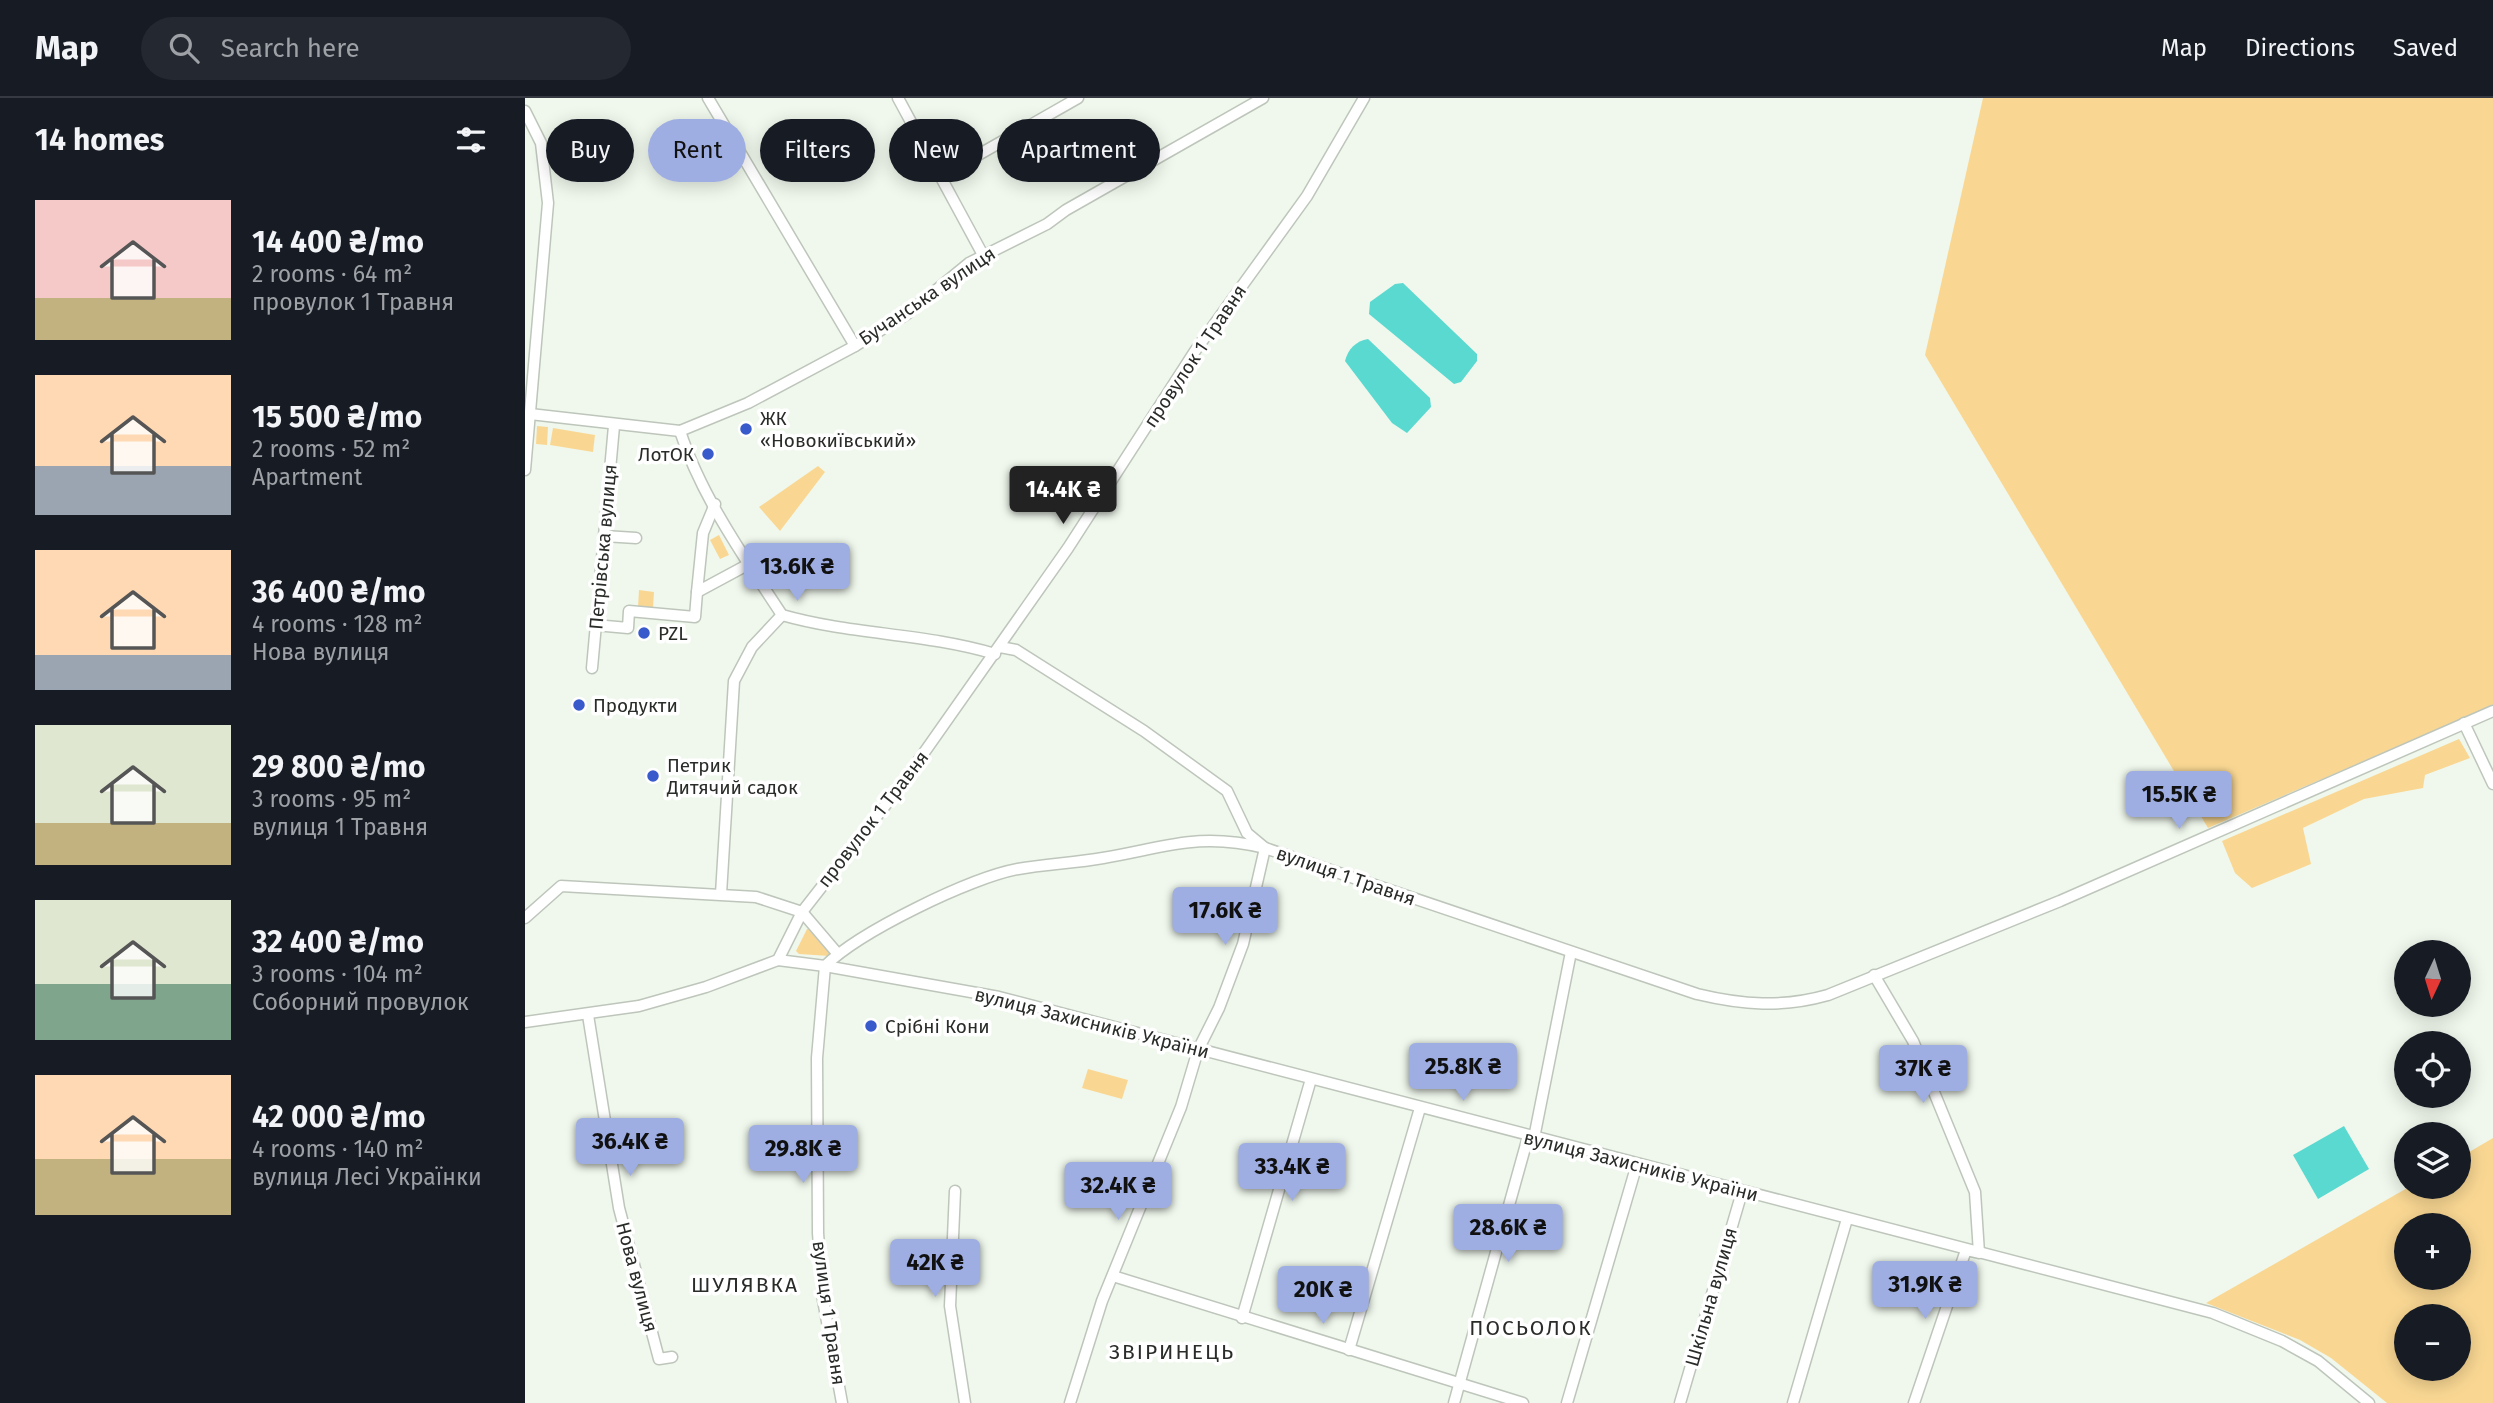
<!DOCTYPE html>
<html lang="en">
<head>
<meta charset="utf-8">
<style>
  :root { --surface:#171b24; --page:#242831; --text:#f1f3f6; --muted:#9ea1a6; --line:#363941; --accent:#9eaee3 }
  body { margin:0; font-family:"Fira Sans",sans-serif; background:var(--page); color:var(--text); height:100vh; display:flex; flex-direction:column; font-size:26px; white-space:nowrap }
  * { box-sizing:border-box; margin:0 }
  p { font-size:23px; color:var(--muted) }
  .icon { flex:none; width:38px; height:38px; fill:none; stroke:currentColor; stroke-width:2; stroke-linecap:round; stroke-linejoin:round }
  .map { position:relative; flex:1; overflow:hidden }
  .side { display:flex; flex-direction:column; background:var(--surface); width:525px }
  .side>* { flex:none }
  .banner { position:absolute; left:21px; top:21px; width:665px; height:63px; display:flex; gap:14px }
  .needle { width:46px; rotate:184deg }
  .controls { position:absolute; left:1869px; top:842px; display:grid; gap:14px }
  .controls a { display:grid; place-items:center; width:77px; height:77px; border-radius:50%; background:var(--surface); box-shadow:0 4px 18px #0003; font-size:35px }
  .price { position:absolute; translate:-50% -60px; padding:0 16px; border-radius:7px; background:var(--accent); color:#111; font-size:23px; line-height:46px; filter:drop-shadow(0 2px 4px #0008) }
  .price::after { content:''; position:absolute; left:50%; top:42px; width:21px; height:16px; margin-left:-10px; background:inherit; clip-path:polygon(0 0,100% 0,50% 100%) }
  .price.current { background:#222; color:#fff }
  ul { padding:0; list-style:none }
  li { display:flex; align-items:center; gap:21px; height:175px; padding:0 35px }
  li span { display:grid; place-items:center; flex:none; width:196px; height:140px; border-radius:0px; color:#555 }
  li>.icon { margin-inline-start:auto }
  span .icon { width:84px; height:84px; fill:#fffc; stroke-width:1 }
  li b { font-size:30px }
  h2 { display:flex; justify-content:space-between; align-items:center; height:84px; padding:0 35px; font-size:30px }
  .chip { padding:0 24px; border-radius:32px; background:var(--surface); box-shadow:0 4px 18px #0003; font-size:24px; line-height:63px }
  .chip.current { background:var(--accent); color:#111 }
  header { display:flex; align-items:center; gap:42px; box-sizing:border-box; height:98px; padding:0 35px; background:var(--surface); border-bottom:2px solid var(--line) }
  header strong { font-size:33px }
  nav { display:flex; gap:38px; margin-inline-start:auto; font-size:24px }
  .search { width:490px; height:63px; background:var(--page); display:flex; align-items:center; gap:18px; box-sizing:border-box; padding:0 24px; border-radius:38px; color:var(--muted); font-size:26px }
  main { display:flex; flex:1; min-height:0 }
  .map>svg:first-child { display:block }
  .green { fill:#f9d793; fill-rule:evenodd }
  .water { fill:#5ad9d0 }
  .lines { fill:none; stroke-linecap:round; stroke-linejoin:round }
  .minor-casing { stroke:#bec6bb; stroke-width:13 }
  .minor { stroke:#fff; stroke-width:10 }
  .poi-dot { fill:#385acb; stroke:#fff; stroke-width:2.5 }
  .labels { text-anchor:middle; dominant-baseline:central; stroke-width:7; stroke-linejoin:round; paint-order:stroke }
  .street-label { font-size:19px; fill:#292c28; stroke:#fff }
  .poi-label { font-size:19px; fill:#292c28; stroke:#fff; text-anchor:start }
  .neighbourhood-label { font-size:21px; letter-spacing:2px; fill:#292c28; stroke:#fff }
</style>
</head>
<body>
<header>
<strong>Map</strong>
<div class="search"><svg class="icon" aria-label="search" viewBox="0 0 24 24"><circle cx="10" cy="10" r="6"/><path d="M15 15l6 6"/></svg>Search here</div>
<nav><a>Map</a><a>Directions</a><a>Saved</a></nav>
</header>
<main>
<section class="side">
<h2>14 homes<svg class="icon" aria-label="filters" viewBox="0 0 24 24"><path d="M4 7h16M4 17h16"/><circle cx="9" cy="7" r="2"/><circle cx="15" cy="17" r="2"/></svg></h2>
<ul>
<li><span style="background:linear-gradient(#f6c9c9 70%,#c2b280 0)"><svg class="icon" aria-label="home" viewBox="0 0 24 24"><path d="M3 11l9-7 9 7M6 9v11h12V9"/></svg></span><div><b>14 400 ₴/mo</b><p>2 rooms · 64 m²</p><p>провулок 1 Травня</p></div></li>
<li><span style="background:linear-gradient(#ffd9b3 65%,#9aa5b1 0)"><svg class="icon" aria-label="home" viewBox="0 0 24 24"><path d="M3 11l9-7 9 7M6 9v11h12V9"/></svg></span><div><b>15 500 ₴/mo</b><p>2 rooms · 52 m²</p><p>Apartment</p></div></li>
<li><span style="background:linear-gradient(#ffd9b3 75%,#9aa5b1 0)"><svg class="icon" aria-label="home" viewBox="0 0 24 24"><path d="M3 11l9-7 9 7M6 9v11h12V9"/></svg></span><div><b>36 400 ₴/mo</b><p>4 rooms · 128 m²</p><p>Нова вулиця</p></div></li>
<li><span style="background:linear-gradient(#dfe7d0 70%,#c2b280 0)"><svg class="icon" aria-label="home" viewBox="0 0 24 24"><path d="M3 11l9-7 9 7M6 9v11h12V9"/></svg></span><div><b>29 800 ₴/mo</b><p>3 rooms · 95 m²</p><p>вулиця 1 Травня</p></div></li>
<li><span style="background:linear-gradient(#dfe7d0 60%,#7fa58c 0)"><svg class="icon" aria-label="home" viewBox="0 0 24 24"><path d="M3 11l9-7 9 7M6 9v11h12V9"/></svg></span><div><b>32 400 ₴/mo</b><p>3 rooms · 104 m²</p><p>Соборний провулок</p></div></li>
<li><span style="background:linear-gradient(#ffd9b3 60%,#c2b280 0)"><svg class="icon" aria-label="home" viewBox="0 0 24 24"><path d="M3 11l9-7 9 7M6 9v11h12V9"/></svg></span><div><b>42 000 ₴/mo</b><p>4 rooms · 140 m²</p><p>вулиця Лесі Українки</p></div></li>
</ul>
</section>
<div class="map">
<svg width="1968" height="1305" viewBox="0 0 1968 1305">
  <rect width="100%" height="100%" fill="#f0f8ed"/>
  <g class="green">
    <path d="M 1458,0 L 1968,0 L 1968,608 L 1683,730 L 1400,257 Z"/>
    <path d="M 12,328 L 23,329 L 22,347 L 11,346 Z"/>
    <path d="M 28,330 L 70,337 L 68,354 L 25,347 Z"/>
    <path d="M 293,368 L 300,374 L 255,433 L 234,409 Z"/>
    <path d="M 194,437 L 204,457 L 195,461 L 185,442 Z"/>
    <path d="M 114,492 L 129,494 L 128,510 L 113,509 Z"/>
    <path d="M 1934,641 L 1945,660 L 1900,677 L 1898,690 L 1839,701 L 1778,730 L 1786,766 L 1727,790 L 1710,775 L 1697,743 Z"/>
    <path d="M 287,830 L 305,851 L 304,858 L 274,856 L 271,853 L 282,831 Z"/>
    <path d="M 563,971 L 603,982 L 597,1001 L 557,990 Z"/>
    <path d="M 1968,1040 L 1968,1305 L 1862,1305 L 1806,1260 L 1775,1242 L 1681,1205 L 1884,1089 L 1934,1088 L 1934,1060 ZM 1881,1127 L 1934,1127 L 1934,1180 L 1881,1180 ZM 1881,1218 L 1934,1218 L 1934,1270 L 1881,1270 Z"/>
  </g>
  <g class="water">
    <path d="M 878,185 L 952,256 L 952,263 L 936,284 L 929,286 L 844,216 L 845,204 L 870,186 Z"/>
    <path d="M 843,241 L 905,300 L 906,309 L 882,335 L 867,325 L 820,263 C 823,251 831,243 843,241 Z"/>
    <path d="M 1819,1028 L 1844,1071 L 1793,1101 L 1768,1057 Z"/>
  </g>
  <g class="lines">
    <defs>
      <g id="minor">
        <path d="M 183,0 L 330,248"/>
        <path d="M 373,0 L 458,157"/>
        <path d="M 0,13 L 16,45 L 23,105 L 0,372"/>
        <path d="M 418,77 L 553,0"/>
        <path d="M 5,316 L 155,333 L 223,305 L 330,248 L 382,216 L 444,165 L 522,126 L 541,112 L 738,0"/>
        <path d="M 155,333 C 176,398 219,459 257,517 C 327,537 400,535 470,556"/>
        <path d="M 190,406 L 178,435 L 172,494 L 224,466"/>
        <path d="M 79,438 L 111,440"/>
        <path d="M 70,527 L 103,530 L 104,513 L 170,519 L 172,494"/>
        <path d="M 475,549 L 491,552 L 619,633 L 702,693 L 722,735 L 740,750 L 718,846 L 694,910 L 673,952 L 656,1009 L 577,1203 L 545,1305"/>
        <path d="M 67,570 L 89,328"/>
        <path d="M 1939,625 L 1968,686"/>
        <path d="M 196,796 L 209,583 L 227,549 L 257,517"/>
        <path d="M 0,820 L 36,788 L 231,799 L 277,814 L 312,855"/>
        <path d="M 253,862 L 277,814 L 377,686 L 543,450 L 670,253 L 782,98 L 839,0"/>
        <path d="M 1349,877 L 1388,943 L 1450,1094 L 1454,1155 L 1441,1152 L 1389,1305"/>
        <path d="M 63,917 L 94,1110 L 134,1261 L 147,1259"/>
        <path d="M 0,924 L 114,908 L 181,889 L 253,862 L 300,868 L 474,899 L 1688,1215 L 1757,1243 L 1793,1263 L 1844,1305"/>
        <path d="M 1009,1040 L 1046,854"/>
        <path d="M 430,1093 L 425,1208 L 440,1305"/>
        <path d="M 588,1178 L 998,1305"/>
        <path d="M 717,1220 L 786,981"/>
        <path d="M 824,1252 L 895,1010"/>
        <path d="M 317,1305 L 298,1202 L 293,1135 L 292,960 L 300,868 C 334,834 445,780 493,771 C 521,766 550,765 578,760 C 642,749 674,734 740,750 L 1172,896 C 1218,907 1257,910 1303,897 L 1535,803 L 1968,613"/>
        <path d="M 929,1305 L 1003,1039"/>
        <path d="M 1042,1305 L 1112,1066"/>
        <path d="M 1155,1305 L 1217,1094"/>
        <path d="M 1268,1305 L 1322,1121"/>
      </g>
    </defs>
    <use href="#minor" class="minor-casing"/>
    <use href="#minor" class="minor"/>
  </g>
  <g class="poi-dot">
    <circle cx="221" cy="331" r="7"/>
    <circle cx="183" cy="356" r="7"/>
    <circle cx="119" cy="535" r="7"/>
    <circle cx="54" cy="607" r="7"/>
    <circle cx="128" cy="678" r="7"/>
    <circle cx="346" cy="928" r="7"/>
  </g>
  <g class="labels">
    <g class="street-label">
      <text transform="translate(402 198) rotate(-34)">Бучанська вулиця</text>
      <text transform="translate(670 258) rotate(-56)">провулок 1 Травня</text>
      <text transform="translate(78 449) rotate(-85)">Петрівська вулиця</text>
      <text transform="translate(348 721) rotate(-52)">провулок 1 Травня</text>
      <text transform="translate(821 778) rotate(19)">вулиця 1 Травня</text>
      <text transform="translate(567 925) rotate(14)">вулиця Захисників України</text>
      <text transform="translate(1116 1068) rotate(14)">вулиця Захисників України</text>
      <text transform="translate(112 1179) rotate(75)">Нова вулиця</text>
      <text transform="translate(1186 1199) rotate(-74)">Шкільна вулиця</text>
      <text transform="translate(304 1215) rotate(82)">вулиця 1 Травня</text>
    </g>
    <g class="poi-label">
      <text x="235" y="320">ЖК<tspan x="235" dy="22">«Новокиївський»</tspan></text>
      <text x="169" y="356" text-anchor="end">ЛотОК</text>
      <text x="133" y="535">PZL</text>
      <text x="68" y="607">Продукти</text>
      <text x="142" y="667">Петрик<tspan x="142" dy="22">Дитячий садок</tspan></text>
      <text x="360" y="928">Срібні Кони</text>
    </g>
    <g class="neighbourhood-label">
      <text x="220" y="1187">ШУЛЯВКА</text>
      <text x="1006" y="1230">ПОСЬОЛОК</text>
      <text x="647" y="1254">ЗВІРИНЕЦЬ</text>
    </g>
  </g>
</svg>
<div class="controls">
<a><svg class="needle" viewBox="-14 -14 28 28"><path d="M0-13l5 13h-10z" fill="#e53935"/><path d="M0 13l5-13h-10z" fill="#9ea1a6"/></svg></a>
<a><svg class="icon" aria-label="locate" viewBox="0 0 24 24"><circle cx="12" cy="12" r="6"/><path d="M12 2v4M12 18v4M2 12h4M18 12h4"/></svg></a>
<a><svg class="icon" aria-label="layers" viewBox="0 0 24 24"><path d="M12 4l9 5-9 5-9-5zM3 14l9 5 9-5"/></svg></a>
<a>+</a>
<a>−</a>
</div>
<b class="price current" style="left:538px;top:428px">14.4K ₴</b>
<b class="price" style="left:272px;top:505px">13.6K ₴</b>
<b class="price" style="left:1654px;top:733px">15.5K ₴</b>
<b class="price" style="left:700px;top:849px">17.6K ₴</b>
<b class="price" style="left:938px;top:1005px">25.8K ₴</b>
<b class="price" style="left:1398px;top:1007px">37K ₴</b>
<b class="price" style="left:105px;top:1080px">36.4K ₴</b>
<b class="price" style="left:278px;top:1087px">29.8K ₴</b>
<b class="price" style="left:767px;top:1105px">33.4K ₴</b>
<b class="price" style="left:593px;top:1124px">32.4K ₴</b>
<b class="price" style="left:983px;top:1166px">28.6K ₴</b>
<b class="price" style="left:410px;top:1201px">42K ₴</b>
<b class="price" style="left:1400px;top:1223px">31.9K ₴</b>
<b class="price" style="left:798px;top:1228px">20K ₴</b>
<div class="banner">
<a class="chip">Buy</a>
<a class="chip current">Rent</a>
<a class="chip">Filters</a>
<a class="chip">New</a>
<a class="chip">Apartment</a>
</div>
</div>
</main>
</body>
</html>
